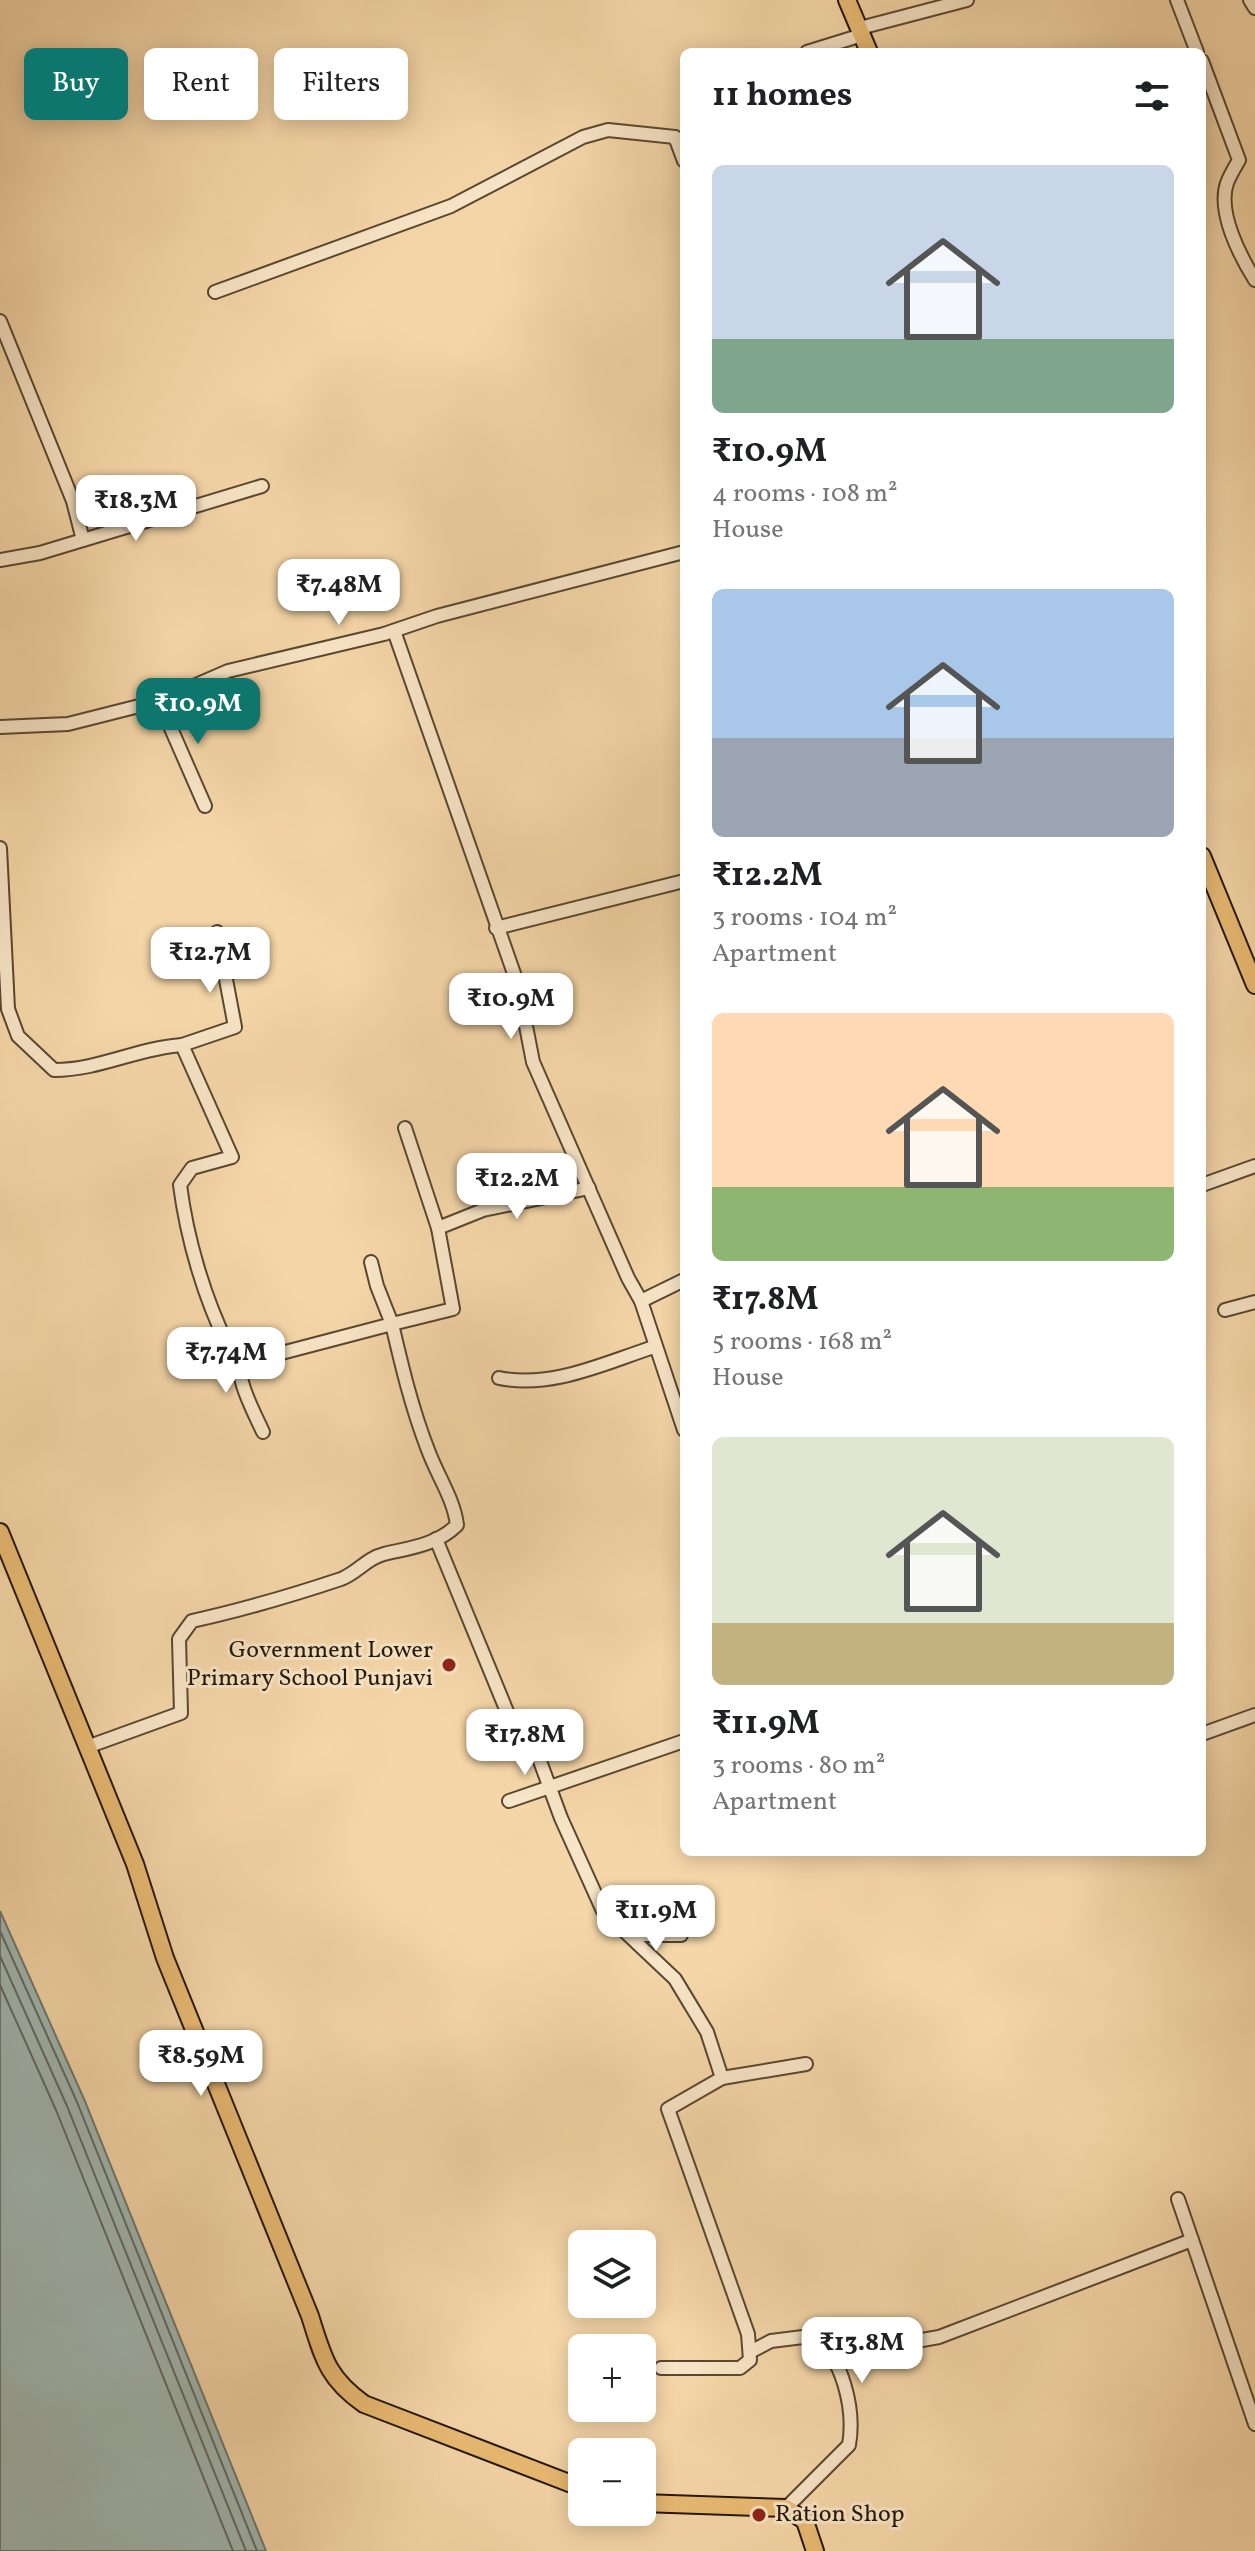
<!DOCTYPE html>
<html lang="en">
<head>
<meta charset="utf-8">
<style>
  :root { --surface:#fff; --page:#f6f6f6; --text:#202124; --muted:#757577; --accent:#0f766e }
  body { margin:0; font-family:Vollkorn,serif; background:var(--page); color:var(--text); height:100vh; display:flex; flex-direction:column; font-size:30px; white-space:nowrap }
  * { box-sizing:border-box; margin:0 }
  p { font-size:26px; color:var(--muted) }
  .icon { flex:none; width:44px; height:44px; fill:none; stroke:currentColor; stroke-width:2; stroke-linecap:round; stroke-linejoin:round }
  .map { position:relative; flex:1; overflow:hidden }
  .details { position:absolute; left:680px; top:48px; width:526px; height:1808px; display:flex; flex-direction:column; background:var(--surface); border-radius:12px; box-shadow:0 4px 20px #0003 }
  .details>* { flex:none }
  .hud { position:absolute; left:24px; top:48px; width:536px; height:72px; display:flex; gap:16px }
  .buttons { position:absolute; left:568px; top:2230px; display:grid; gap:16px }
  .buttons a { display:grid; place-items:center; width:88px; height:88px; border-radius:12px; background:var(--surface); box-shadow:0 4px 20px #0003; font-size:40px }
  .price { position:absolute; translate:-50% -68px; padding:0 18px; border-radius:16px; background:#fff; color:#222; font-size:26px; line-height:52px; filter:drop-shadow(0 2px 4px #0008) }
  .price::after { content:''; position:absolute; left:50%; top:48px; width:24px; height:18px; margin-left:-12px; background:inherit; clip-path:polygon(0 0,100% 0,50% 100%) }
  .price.selected { background:var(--accent); color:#fff }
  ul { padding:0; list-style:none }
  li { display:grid; align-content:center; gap:16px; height:424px; padding:0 32px }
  li span { display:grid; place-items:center; height:248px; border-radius:12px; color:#555 }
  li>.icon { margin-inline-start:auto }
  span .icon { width:144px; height:144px; fill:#fffc; stroke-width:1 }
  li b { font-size:34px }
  h2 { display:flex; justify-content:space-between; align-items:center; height:96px; padding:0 32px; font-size:34px }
  .pill { padding:0 28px; border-radius:12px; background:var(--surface); box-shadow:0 4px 20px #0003; font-size:28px; line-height:72px }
  .pill.selected { background:var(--accent); color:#fff }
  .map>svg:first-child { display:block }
  .water { fill:#a0b7b2; stroke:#6e776e; stroke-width:2 }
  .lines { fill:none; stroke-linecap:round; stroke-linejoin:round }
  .shore { stroke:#62685e; stroke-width:2 }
  .minor-casing { stroke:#584831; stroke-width:16 }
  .major-casing { stroke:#241809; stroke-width:20 }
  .minor { stroke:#f8e4c6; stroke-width:12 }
  .major { stroke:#eabb74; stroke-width:16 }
  .poi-dot { fill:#8f2418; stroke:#f8e4c6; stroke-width:3 }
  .labels { text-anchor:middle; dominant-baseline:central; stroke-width:6; stroke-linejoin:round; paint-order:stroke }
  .poi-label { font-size:24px; fill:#241809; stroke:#f8e4c6; text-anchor:end }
</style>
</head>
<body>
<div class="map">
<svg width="1255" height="2551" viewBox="0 0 1255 2551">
  <rect width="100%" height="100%" fill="#f5d6a8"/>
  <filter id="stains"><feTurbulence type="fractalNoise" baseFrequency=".0025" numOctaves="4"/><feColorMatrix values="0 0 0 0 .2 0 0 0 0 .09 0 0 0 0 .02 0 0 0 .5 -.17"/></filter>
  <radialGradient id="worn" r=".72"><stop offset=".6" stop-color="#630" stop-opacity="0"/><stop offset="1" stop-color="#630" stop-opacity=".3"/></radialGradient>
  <path class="water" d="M 0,1911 L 84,2099 L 266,2551 L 0,2551 Z"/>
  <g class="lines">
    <g class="shore">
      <path d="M 0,1931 L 77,2102 L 257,2551"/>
      <path d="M 0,1956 L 67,2106 L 246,2551"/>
      <path d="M 0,1985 L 56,2110 L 233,2551"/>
    </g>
    <defs>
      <g id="minor">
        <path d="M 1177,0 L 1197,52"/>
        <path d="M 1250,0 L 1255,8"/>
        <path d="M 860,28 L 967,0"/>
        <path d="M 807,52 L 862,35"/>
        <path d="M 1202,61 L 1239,160 C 1235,167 1230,175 1227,183 C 1217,212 1240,256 1255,280"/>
        <path d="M 675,137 L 684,161"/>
        <path d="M 215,292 L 451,206 L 583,137 L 608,130 L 675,137"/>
        <path d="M 0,321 L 73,501 L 83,540"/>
        <path d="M 0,560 L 40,553 L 262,486"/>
        <path d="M 394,631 L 518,985 L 533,1062 L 628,1278 L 641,1301 L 684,1430"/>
        <path d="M 159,701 L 205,806"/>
        <path d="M 0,727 L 68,724 L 159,701 L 228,671 L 384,634 L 437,616 L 684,552"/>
        <path d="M 0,848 L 8,1009 L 18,1036 L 54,1070 C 99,1070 138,1048 182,1045 L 232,1157 L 192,1168 L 180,1185 C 187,1239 204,1297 228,1346 L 270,1356 L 392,1324 C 402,1367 412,1409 428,1450 C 437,1475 454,1499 457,1525 C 437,1545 409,1548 384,1554 C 367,1558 357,1573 341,1579 C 293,1595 242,1610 192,1621 L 179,1639 L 181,1713 L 87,1747"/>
        <path d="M 496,928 L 684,881"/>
        <path d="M 182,1045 L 235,1027 L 217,932"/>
        <path d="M 1202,1185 L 1255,1166"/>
        <path d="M 438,1228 L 483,1210 L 589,1188"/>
        <path d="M 371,1262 L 377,1286 L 392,1324 L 453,1309 L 438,1228 L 405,1128"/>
        <path d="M 641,1301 L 684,1280"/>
        <path d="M 1225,1310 L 1255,1302"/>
        <path d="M 239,1349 C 236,1380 250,1404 263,1432"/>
        <path d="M 499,1378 C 552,1389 604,1363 654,1347"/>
        <path d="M 436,1539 L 508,1714 L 527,1726 L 561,1818 L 603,1911 L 675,1979 L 707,2032 L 722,2078 L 806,2064"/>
        <path d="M 1202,1734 L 1255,1715"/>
        <path d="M 509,1801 L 684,1741"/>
        <path d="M 630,1935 L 681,1935"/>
        <path d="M 1178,2199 L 1255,2424"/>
        <path d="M 750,2352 L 771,2341 L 811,2336 C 843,2354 855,2410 849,2445 L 786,2508"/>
        <path d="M 832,2356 L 939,2337 L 1192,2240"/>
        <path d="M 661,2368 L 740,2368 L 750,2360 L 748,2334 L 668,2109 L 722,2078"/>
      </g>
      <g id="major">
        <path d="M 847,0 L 869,52"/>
        <path d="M 1202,856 L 1255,985"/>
        <path d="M 0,1532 L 135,1864 L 165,1958 L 310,2316 C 323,2357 327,2378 364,2404 L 582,2488"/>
        <path d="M 642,2503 L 786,2508 L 805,2521 L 815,2551"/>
      </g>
    </defs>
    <use href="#minor" class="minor-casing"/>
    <use href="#major" class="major-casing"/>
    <use href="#minor" class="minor"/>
    <use href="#major" class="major"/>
  </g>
  <g class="poi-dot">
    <circle cx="449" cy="1665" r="8"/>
    <circle cx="759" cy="2515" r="8"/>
  </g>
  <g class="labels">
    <g class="poi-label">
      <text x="433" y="1651">Government Lower<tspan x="433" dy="28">Primary School Punjavi</tspan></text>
      <text x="775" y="2515" text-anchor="start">Ration Shop</text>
    </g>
  </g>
  <rect width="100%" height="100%" filter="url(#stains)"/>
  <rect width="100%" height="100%" fill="url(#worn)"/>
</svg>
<div class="buttons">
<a><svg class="icon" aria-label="layers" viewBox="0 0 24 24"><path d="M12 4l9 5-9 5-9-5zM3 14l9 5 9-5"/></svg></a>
<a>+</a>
<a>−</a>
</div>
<b class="price" style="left:136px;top:543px">₹18.3M</b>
<b class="price" style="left:339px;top:627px">₹7.48M</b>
<b class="price selected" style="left:198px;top:746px">₹10.9M</b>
<b class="price" style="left:210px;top:995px">₹12.7M</b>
<b class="price" style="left:511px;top:1041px">₹10.9M</b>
<b class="price" style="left:517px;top:1221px">₹12.2M</b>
<b class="price" style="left:226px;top:1395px">₹7.74M</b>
<b class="price" style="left:525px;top:1777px">₹17.8M</b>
<b class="price" style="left:656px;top:1953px">₹11.9M</b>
<b class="price" style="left:201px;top:2098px">₹8.59M</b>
<b class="price" style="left:862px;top:2385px">₹13.8M</b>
<div class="hud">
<a class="pill selected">Buy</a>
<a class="pill">Rent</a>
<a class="pill">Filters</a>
</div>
<section class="details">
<h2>11 homes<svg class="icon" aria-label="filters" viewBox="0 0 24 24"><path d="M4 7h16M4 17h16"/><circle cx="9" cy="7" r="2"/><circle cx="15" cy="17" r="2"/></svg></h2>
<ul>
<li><span style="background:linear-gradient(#c9d6e8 70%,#7fa58c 0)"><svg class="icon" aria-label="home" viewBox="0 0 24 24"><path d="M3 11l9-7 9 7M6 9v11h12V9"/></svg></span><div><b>₹10.9M</b><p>4 rooms · 108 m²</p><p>House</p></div></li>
<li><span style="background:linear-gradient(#a9c7e8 60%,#9aa5b1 0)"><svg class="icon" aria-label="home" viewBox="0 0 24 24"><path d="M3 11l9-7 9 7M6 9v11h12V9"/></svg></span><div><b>₹12.2M</b><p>3 rooms · 104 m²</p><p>Apartment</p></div></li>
<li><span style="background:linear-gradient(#ffd9b3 70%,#8fb573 0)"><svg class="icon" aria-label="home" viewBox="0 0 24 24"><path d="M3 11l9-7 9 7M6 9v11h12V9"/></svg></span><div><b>₹17.8M</b><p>5 rooms · 168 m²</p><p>House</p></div></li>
<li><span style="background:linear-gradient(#dfe7d0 75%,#c2b280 0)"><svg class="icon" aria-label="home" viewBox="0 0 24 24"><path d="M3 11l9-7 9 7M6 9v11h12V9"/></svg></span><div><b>₹11.9M</b><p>3 rooms · 80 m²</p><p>Apartment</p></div></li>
</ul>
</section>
</div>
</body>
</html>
